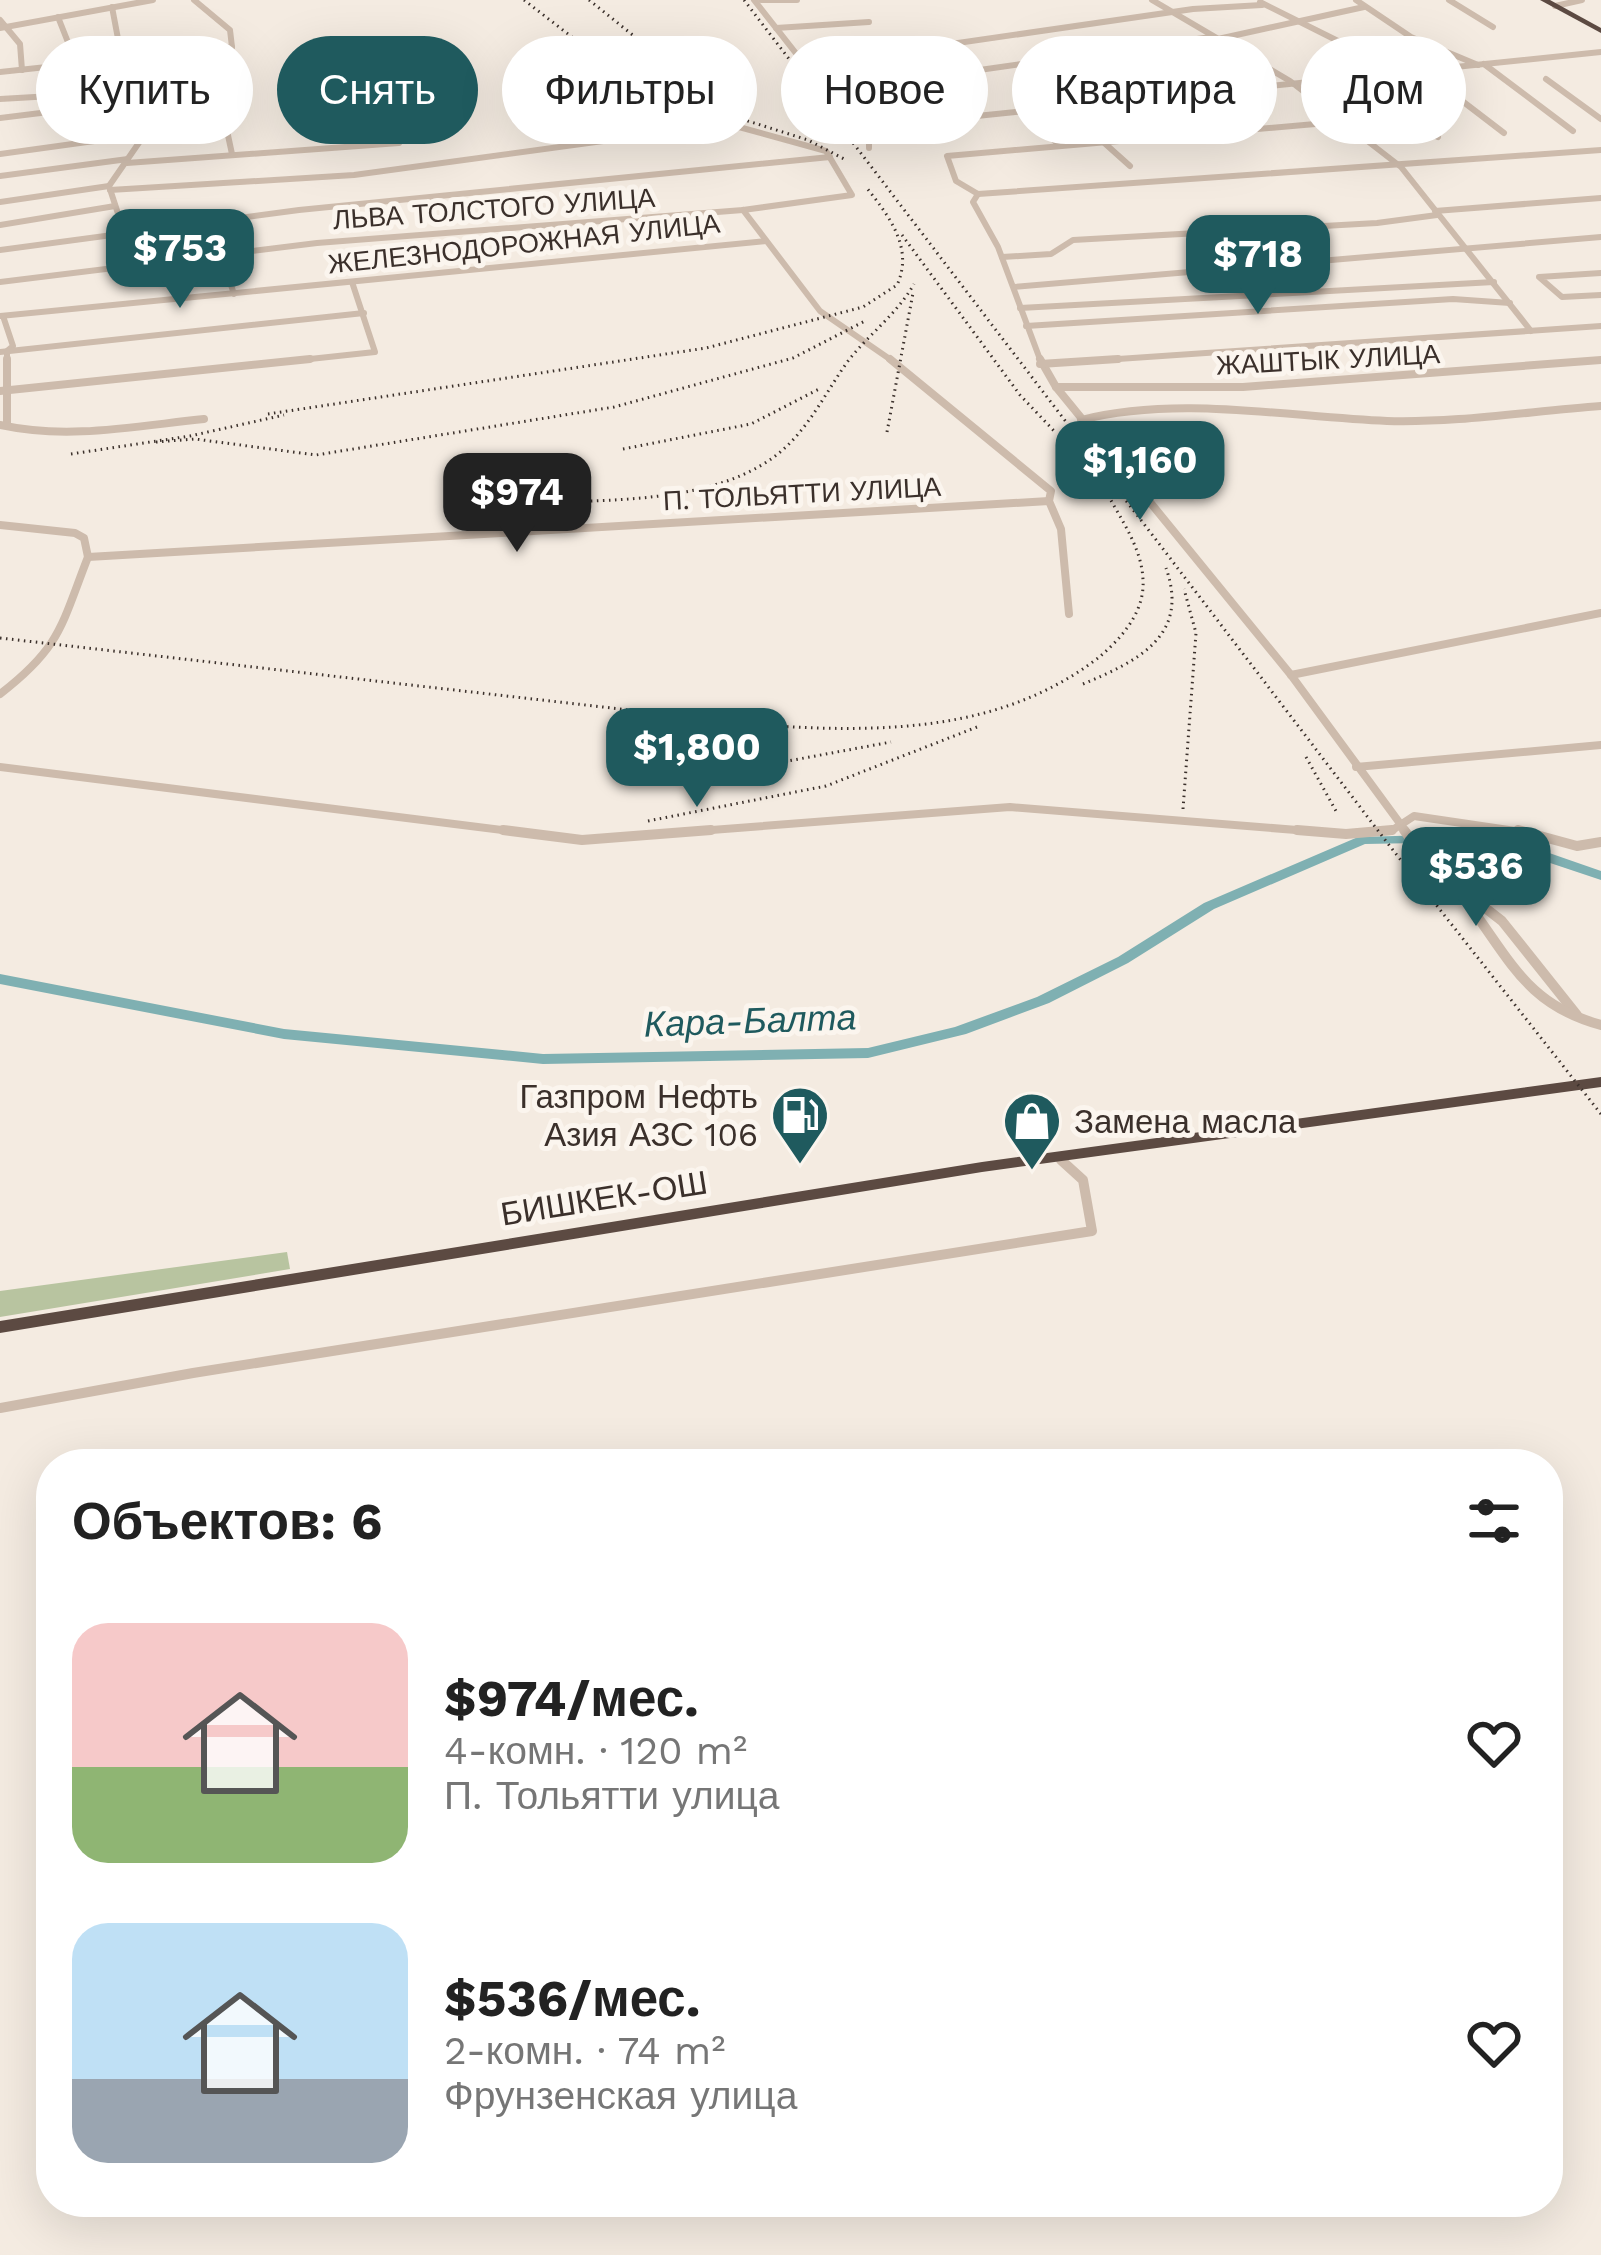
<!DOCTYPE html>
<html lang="ru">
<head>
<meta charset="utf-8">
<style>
  :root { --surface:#fff; --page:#f6f6f6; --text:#222; --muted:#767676; --accent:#1f5a5e }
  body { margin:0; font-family:"Work Sans",sans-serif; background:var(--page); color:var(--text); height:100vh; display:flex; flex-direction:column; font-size:45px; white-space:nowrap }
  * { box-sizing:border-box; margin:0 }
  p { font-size:39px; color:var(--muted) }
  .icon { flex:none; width:66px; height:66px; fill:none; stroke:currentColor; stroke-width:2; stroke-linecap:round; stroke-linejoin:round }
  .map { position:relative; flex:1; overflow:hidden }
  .sheet { position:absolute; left:36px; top:1449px; width:1527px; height:768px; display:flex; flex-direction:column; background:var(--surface); border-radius:48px; box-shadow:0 12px 48px #0002 }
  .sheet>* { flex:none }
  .banner { position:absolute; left:36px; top:36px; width:1530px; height:108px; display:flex; gap:24px }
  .price { position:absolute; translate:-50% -102px; padding:0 27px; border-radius:24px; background:var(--accent); color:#fff; font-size:39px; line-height:78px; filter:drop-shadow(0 3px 6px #0008) }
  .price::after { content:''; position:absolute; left:50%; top:72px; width:36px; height:27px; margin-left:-18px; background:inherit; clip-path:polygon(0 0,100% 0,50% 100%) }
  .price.selected { background:#222; color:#fff }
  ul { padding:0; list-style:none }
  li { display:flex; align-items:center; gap:36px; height:300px; padding:0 36px }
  li span { display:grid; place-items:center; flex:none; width:336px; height:240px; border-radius:36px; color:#555 }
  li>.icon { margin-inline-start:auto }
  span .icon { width:144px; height:144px; fill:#fffc; stroke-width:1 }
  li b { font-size:51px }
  h2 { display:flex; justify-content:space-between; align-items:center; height:144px; padding:0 36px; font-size:51px }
  .tag { padding:0 42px; border-radius:54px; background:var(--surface); box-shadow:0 12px 48px #0002; font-size:42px; line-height:108px }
  .tag.selected { background:var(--accent); color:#fff }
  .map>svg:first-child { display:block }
  .green { fill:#b8c4a0 }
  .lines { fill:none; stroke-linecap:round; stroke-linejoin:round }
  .river { fill:#7fb0b2; fill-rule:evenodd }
  .minor-far2 { stroke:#cdbbac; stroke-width:6 }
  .minor-far1 { stroke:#cdbbac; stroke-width:8 }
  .minor { stroke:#cdbbac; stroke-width:10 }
  .highway { fill:#5c4a42; fill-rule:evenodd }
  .rail { stroke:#3b302b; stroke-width:3; stroke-dasharray:1.5 4.5; stroke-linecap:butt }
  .labels { text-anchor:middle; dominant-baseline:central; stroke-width:10; stroke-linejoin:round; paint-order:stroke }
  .far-street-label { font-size:27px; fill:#3b302b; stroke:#fbf5ee }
  .poi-label { font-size:33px; fill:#3b302b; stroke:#fbf5ee; text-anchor:end }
  .street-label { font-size:33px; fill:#3b302b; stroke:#fbf5ee }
  .water-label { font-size:36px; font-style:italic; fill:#1f5a5e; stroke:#fbf5ee }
</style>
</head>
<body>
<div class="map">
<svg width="1601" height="2255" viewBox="0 0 1601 2255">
  <rect width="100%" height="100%" fill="#f4ebe1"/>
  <path class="green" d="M 287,1252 L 290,1269 L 0,1317 L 0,1291 Z"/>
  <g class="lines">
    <path class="river" d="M 1470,834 L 1532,847 L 1601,871 L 1601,880 L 1523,854 L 1470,842 L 1365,844 L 1214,909 L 1128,963 L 1049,1003 L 966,1034 L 868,1058 L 543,1064 L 284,1039 L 0,984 L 0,974 L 284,1029 L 543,1054 L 868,1048 L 955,1027 L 1037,997 L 1118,957 L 1204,903 L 1358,837 Z"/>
    <g class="minor-far2">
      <path d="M 754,0 L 839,108 L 879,130"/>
      <path d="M 761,0 L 797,0"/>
      <path d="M 1152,0 L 1290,81 L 1401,167 L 1531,331"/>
      <path d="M 1356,0 L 1411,37 L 1478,65"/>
      <path d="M 1449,0 L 1493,27"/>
      <path d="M 1260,2 L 1342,43"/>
      <path d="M 1555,6 L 1582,0"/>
      <path d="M 112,7 L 119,44 L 144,84"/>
      <path d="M 58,17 L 77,65"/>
      <path d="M 0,20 L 20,44 L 22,70"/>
      <path d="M 0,28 L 153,0"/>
      <path d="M 776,28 L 869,22"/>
      <path d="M 1218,39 L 1364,7"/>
      <path d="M 866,56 L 899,80"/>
      <path d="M 1484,64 L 1573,131"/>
      <path d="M 806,65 L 1193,9 L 1262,5"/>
      <path d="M 214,70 L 232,154"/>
      <path d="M 1423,71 L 1504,133"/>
      <path d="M 0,72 L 232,47"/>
      <path d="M 43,77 L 99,75"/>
      <path d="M 912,78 L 967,117"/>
      <path d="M 1546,79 L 1601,119"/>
      <path d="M 1330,80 L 1438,137"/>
      <path d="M 105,88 L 146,84"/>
      <path d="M 825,92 L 1211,37"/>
      <path d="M 0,99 L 52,96"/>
      <path d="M 1022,111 L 1057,143"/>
      <path d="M 0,118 L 65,110 L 43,89 L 46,68"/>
      <path d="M 1101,140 L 1130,166"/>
      <path d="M 869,148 L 869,137 L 879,130 L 967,117 L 1601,52"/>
      <path d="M 0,154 L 145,134"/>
      <path d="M 127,163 L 399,143"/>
      <path d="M 0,176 L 128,159"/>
      <path d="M 978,194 L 973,202 L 998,247 L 1041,362"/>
      <path d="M 978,194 L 1601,150"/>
      <path d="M 978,194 L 956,181 L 947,156 L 1338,122"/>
      <path d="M 0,202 L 109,186"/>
      <path d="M 743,210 L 820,311 L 894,362"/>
      <path d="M 1435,211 L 1601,198"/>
      <path d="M 0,225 L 115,206"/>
      <path d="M 0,250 L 299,210 L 830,157"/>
      <path d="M 196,257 L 230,282 L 234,294"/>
      <path d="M 1002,257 L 1051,254 L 1073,240 L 1377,223 L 1437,215"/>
      <path d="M 166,259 L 124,232 L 109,186 L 154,121 L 161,83 L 218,69 L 232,47 L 230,30 L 194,0"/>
      <path d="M 1601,273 L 1539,277 L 1562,297 L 1601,295"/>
      <path d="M 0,282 L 317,243 L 743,210 L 852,195 L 826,151 L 728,124 L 354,175 L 110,190"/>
      <path d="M 1014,287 L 1601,237"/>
      <path d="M 1020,308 L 1494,282"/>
      <path d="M 0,316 L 766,241"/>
      <path d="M 3,316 L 13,346 L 7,351 L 7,362"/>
      <path d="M 1026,326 L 1453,299 L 1510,303"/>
      <path d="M 0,352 L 364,313"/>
      <path d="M 282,362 L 375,352 L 352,282"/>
      <path d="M 1074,362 L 1601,326"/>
      <path d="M 1578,362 L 1601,360"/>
    </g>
    <g class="minor-far1">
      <path d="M 7,359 L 7,424"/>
      <path d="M 890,359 L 1051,491 L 1049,501 L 1061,529 L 1069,614"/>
      <path d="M 1040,359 L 1056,387 L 1291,675 L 1407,833"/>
      <path d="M 1040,364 L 1118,359"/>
      <path d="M 1056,387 L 1243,387 L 1601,360"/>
      <path d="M 0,391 L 310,359"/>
      <path d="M 1081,420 C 1178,395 1288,417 1387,421 C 1457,423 1531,411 1601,406"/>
      <path d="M 0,425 C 68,440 136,426 204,419"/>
      <path d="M 0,525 L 75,533 L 84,538 L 88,557 L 1049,501"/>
      <path d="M 1291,675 L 1601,613"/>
      <path d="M 0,694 C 61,647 61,626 88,557"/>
      <path d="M 0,767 L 526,833"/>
      <path d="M 1356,767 L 1601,745"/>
      <path d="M 672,833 L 1010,807 L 1334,833"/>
      <path d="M 1361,833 L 1391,831 L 1414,816 L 1529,833"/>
    </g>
    <g class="minor">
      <path d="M 503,830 L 582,840 L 711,830"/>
      <path d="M 1297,830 L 1346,834 L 1392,830"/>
      <path d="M 1404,830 L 1430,865 L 1502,921 L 1577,1015"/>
      <path d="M 1518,830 L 1577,846 L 1601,842"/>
      <path d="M 1470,896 L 1469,905 C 1512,963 1528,1005 1601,1025"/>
      <path d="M 0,1408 L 193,1373 L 1092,1231 L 1083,1180 L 1061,1160"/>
    </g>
    <g class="highway">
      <path d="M 1540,0 L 1550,0 L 1601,28 L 1601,33 Z"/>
      <path d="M 1601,1077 L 1601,1087 L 982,1172 L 0,1333 L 0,1321 L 982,1162 Z"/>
    </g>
    <g class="rail">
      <path d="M 524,0 L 634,85 L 808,140 L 846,160"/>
      <path d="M 589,0 L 725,109"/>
      <path d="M 744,0 L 1389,845 L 1601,1114"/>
      <path d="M 902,235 L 1020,395 L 1056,433"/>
      <path d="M 268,414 L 706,348 L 863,307 L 897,285 C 914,248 889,216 866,187"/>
      <path d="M 887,432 L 913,293"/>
      <path d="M 156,442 L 195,439 L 316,455 L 614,407 L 793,358 L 867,320"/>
      <path d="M 623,449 L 751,424 L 821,388"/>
      <path d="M 71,454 L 190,436 L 284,415"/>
      <path d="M 495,503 C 583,499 722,511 789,444 C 813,420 828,389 848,361 C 869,334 897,314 914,284"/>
      <path d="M 0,638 L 760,725 C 878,733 1000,733 1098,658 C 1121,639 1145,612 1143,580 C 1142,549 1122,521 1108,495"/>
      <path d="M 1083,684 C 1138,661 1190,636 1166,568"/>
      <path d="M 1306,757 L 1336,811"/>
      <path d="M 696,778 L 891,742"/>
      <path d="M 1183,809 L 1196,633 L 1184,589"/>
      <path d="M 648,821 L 826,786 L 977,727"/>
    </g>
  </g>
  <defs>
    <symbol id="fuel-pin" viewBox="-11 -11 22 30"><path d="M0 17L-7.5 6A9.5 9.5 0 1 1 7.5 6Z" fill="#1f5a5e" stroke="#fbf5ee"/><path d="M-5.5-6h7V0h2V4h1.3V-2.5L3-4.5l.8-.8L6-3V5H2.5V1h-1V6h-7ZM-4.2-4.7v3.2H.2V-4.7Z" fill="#fff"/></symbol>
    <symbol id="shop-pin" viewBox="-11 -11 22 30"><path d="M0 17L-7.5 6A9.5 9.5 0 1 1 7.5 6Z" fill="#1f5a5e" stroke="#fbf5ee"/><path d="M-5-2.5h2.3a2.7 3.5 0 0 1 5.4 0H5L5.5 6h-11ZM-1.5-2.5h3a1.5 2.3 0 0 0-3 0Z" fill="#fff"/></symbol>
  </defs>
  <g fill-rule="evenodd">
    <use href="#fuel-pin" x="767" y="1082" width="66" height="90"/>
    <use href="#shop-pin" x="999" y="1088" width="66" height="90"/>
  </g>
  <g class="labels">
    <g class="far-street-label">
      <text transform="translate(494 209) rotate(-4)">ЛЬВА ТОЛСТОГО УЛИЦА</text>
      <text transform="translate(524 244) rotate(-6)">ЖЕЛЕЗНОДОРОЖНАЯ УЛИЦА</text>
      <text transform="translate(1328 360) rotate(-3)">ЖАШТЫК УЛИЦА</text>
      <text transform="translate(802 494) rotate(-3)">П. ТОЛЬЯТТИ УЛИЦА</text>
    </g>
    <g class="poi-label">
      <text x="758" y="1096">Газпром Нефть<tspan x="758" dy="38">Азия АЗС 106</tspan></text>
      <text x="1074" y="1121" text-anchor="start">Замена масла</text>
    </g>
    <g class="street-label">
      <text transform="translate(604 1198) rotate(-9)">БИШКЕК-ОШ</text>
    </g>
    <g class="water-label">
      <text transform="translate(750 1021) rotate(-2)">Кара-Балта</text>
    </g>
  </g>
</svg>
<b class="price" style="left:180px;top:311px">$753</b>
<b class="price" style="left:1258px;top:317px">$718</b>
<b class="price" style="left:1140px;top:523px">$1,160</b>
<b class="price selected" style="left:517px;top:555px">$974</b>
<b class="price" style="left:697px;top:810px">$1,800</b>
<b class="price" style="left:1476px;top:929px">$536</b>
<div class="banner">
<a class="tag">Купить</a>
<a class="tag selected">Снять</a>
<a class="tag">Фильтры</a>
<a class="tag">Новое</a>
<a class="tag">Квартира</a>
<a class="tag">Дом</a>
</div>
<section class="sheet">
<h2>Объектов: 6<svg class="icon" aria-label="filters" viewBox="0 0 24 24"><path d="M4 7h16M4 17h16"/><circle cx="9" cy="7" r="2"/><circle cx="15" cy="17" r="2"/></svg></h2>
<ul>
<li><span style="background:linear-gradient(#f6c9c9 60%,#8fb573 0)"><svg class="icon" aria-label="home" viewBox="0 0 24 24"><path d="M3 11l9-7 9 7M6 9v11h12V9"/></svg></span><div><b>$974/мес.</b><p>4-комн. · 120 m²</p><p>П. Тольятти улица</p></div><svg class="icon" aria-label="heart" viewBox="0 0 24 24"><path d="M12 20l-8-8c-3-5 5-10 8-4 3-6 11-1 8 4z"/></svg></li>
<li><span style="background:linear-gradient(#bfe0f5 65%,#9aa5b1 0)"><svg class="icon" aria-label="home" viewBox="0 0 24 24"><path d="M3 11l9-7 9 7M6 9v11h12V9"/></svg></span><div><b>$536/мес.</b><p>2-комн. · 74 m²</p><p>Фрунзенская улица</p></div><svg class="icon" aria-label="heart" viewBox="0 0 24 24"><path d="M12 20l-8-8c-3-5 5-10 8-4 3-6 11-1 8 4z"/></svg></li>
</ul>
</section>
</div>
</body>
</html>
